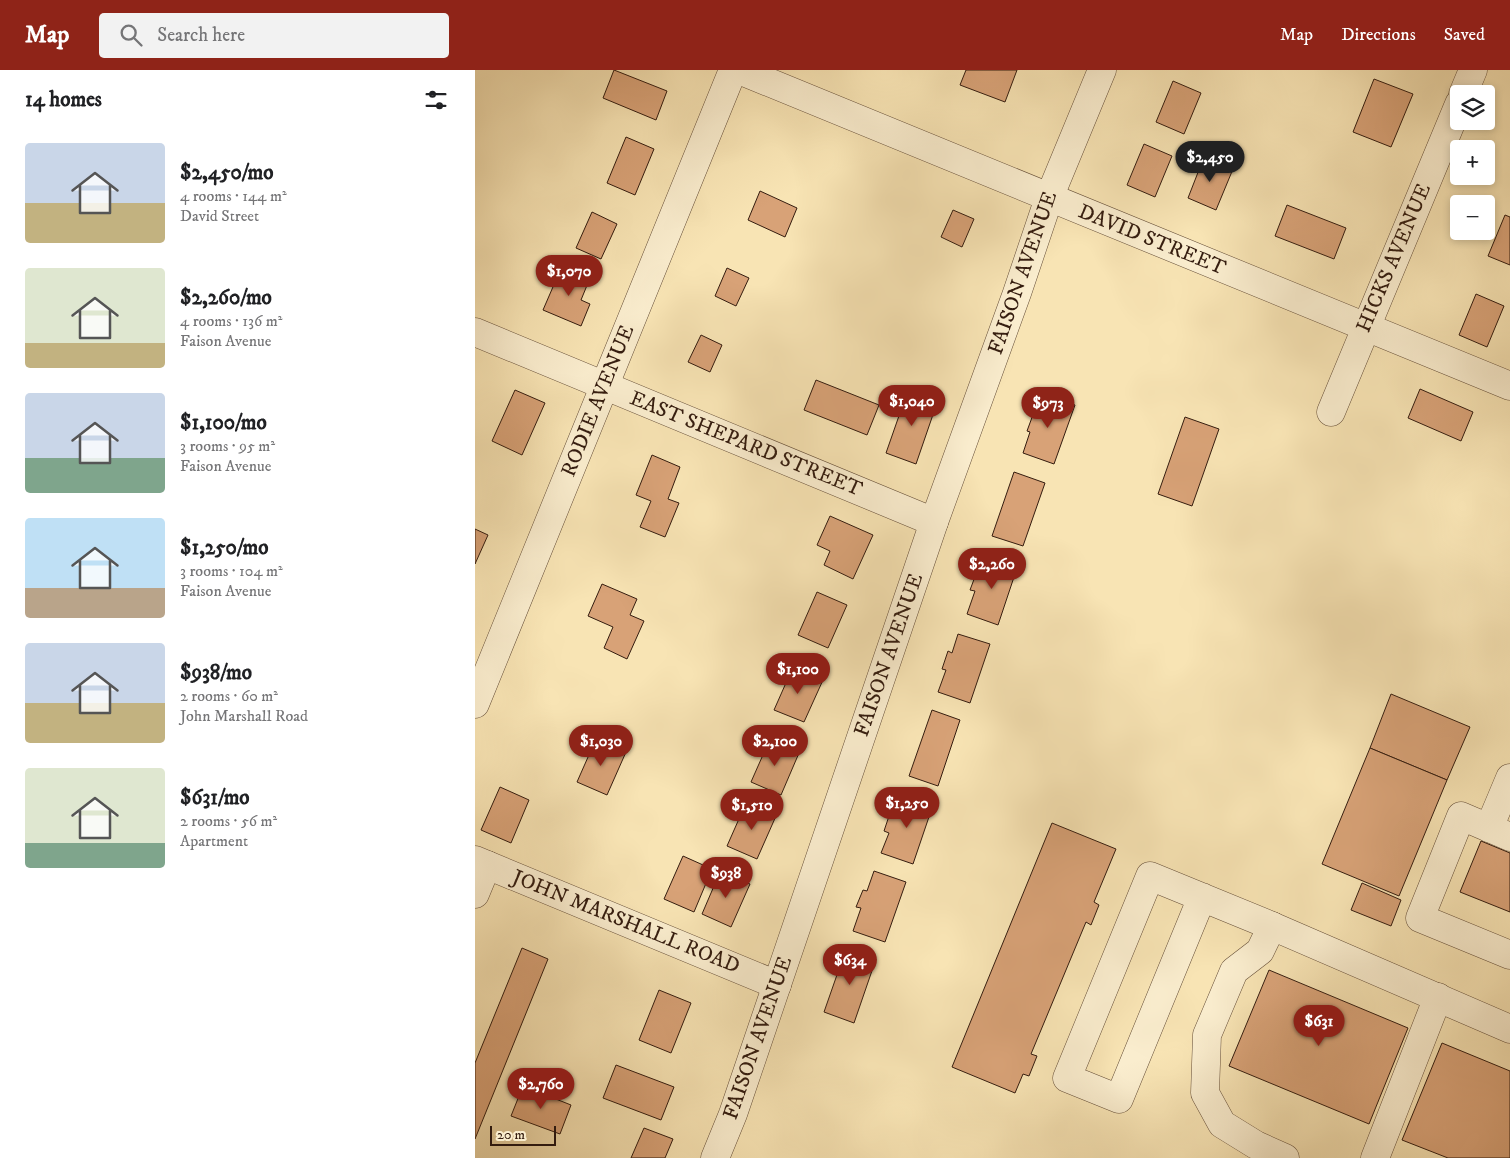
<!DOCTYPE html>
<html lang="en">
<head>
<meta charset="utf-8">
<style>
  :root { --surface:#fff; --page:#f2f2f2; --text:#202124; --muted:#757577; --accent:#8f2418 }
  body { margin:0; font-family:"IM FELL DW Pica",serif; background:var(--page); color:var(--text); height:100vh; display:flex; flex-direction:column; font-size:19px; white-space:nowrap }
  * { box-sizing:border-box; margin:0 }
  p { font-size:16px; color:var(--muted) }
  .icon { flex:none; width:28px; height:28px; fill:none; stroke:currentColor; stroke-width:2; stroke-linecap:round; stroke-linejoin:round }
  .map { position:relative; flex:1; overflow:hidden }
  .panel { display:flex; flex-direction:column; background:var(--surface); width:475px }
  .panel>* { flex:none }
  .buttons { position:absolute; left:975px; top:15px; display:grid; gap:10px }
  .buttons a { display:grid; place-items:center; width:45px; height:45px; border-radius:5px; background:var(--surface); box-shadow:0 2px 8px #0003; font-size:25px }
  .scale { position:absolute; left:15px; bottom:12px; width:66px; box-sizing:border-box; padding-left:5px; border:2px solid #341c0f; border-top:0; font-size:14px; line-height:18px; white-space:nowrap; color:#341c0f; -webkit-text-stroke:4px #faedce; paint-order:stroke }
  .price { position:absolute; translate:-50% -42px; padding:0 11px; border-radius:18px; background:var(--accent); color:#fff; font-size:16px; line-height:32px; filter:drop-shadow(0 1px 2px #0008) }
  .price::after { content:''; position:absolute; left:50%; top:30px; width:15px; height:11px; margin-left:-8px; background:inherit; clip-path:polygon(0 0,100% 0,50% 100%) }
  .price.on { background:#222; color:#fff }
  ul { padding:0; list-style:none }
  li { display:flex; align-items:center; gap:15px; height:125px; padding:0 25px }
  li span { display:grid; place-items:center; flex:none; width:140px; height:100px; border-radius:5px; color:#555 }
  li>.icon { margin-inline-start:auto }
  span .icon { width:60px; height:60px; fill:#fffc; stroke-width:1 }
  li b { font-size:21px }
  h2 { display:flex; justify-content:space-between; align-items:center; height:60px; padding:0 25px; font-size:21px }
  header { display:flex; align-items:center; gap:30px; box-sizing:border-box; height:70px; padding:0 25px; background:var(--accent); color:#fff }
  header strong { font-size:24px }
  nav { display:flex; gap:28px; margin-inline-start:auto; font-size:18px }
  .search { width:350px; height:45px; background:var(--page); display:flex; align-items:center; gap:12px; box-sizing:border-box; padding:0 18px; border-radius:5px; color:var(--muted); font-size:19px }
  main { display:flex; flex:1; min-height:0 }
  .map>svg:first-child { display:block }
  .building { fill:#d8a277; stroke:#341c0f }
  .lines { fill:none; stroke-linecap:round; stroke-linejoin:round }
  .minor-casing { stroke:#654e38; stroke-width:29 }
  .minor { stroke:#faedce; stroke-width:28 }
  .labels { text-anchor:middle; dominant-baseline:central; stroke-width:4; stroke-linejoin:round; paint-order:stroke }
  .street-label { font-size:21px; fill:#341c0f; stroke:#faedce }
</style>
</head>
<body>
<header>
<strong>Map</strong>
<div class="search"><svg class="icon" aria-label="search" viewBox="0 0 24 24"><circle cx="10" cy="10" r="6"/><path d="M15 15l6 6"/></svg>Search here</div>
<nav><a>Map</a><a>Directions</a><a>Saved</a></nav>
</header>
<main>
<section class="panel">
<h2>14 homes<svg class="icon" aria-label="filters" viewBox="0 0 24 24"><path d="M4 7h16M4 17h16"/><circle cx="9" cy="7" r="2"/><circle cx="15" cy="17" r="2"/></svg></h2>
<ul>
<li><span style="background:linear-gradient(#c9d6e8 60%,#c2b280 0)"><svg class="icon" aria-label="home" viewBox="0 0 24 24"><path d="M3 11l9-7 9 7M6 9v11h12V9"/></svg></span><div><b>$2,450/mo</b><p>4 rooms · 144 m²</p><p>David Street</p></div></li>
<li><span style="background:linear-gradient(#dfe7d0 75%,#c2b280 0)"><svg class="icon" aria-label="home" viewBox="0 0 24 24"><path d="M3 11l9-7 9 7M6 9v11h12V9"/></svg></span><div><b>$2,260/mo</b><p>4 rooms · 136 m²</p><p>Faison Avenue</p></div></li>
<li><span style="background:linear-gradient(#c9d6e8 65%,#7fa58c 0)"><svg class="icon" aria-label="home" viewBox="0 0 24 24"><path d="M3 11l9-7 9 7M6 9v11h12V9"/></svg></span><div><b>$1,100/mo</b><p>3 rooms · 95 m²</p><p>Faison Avenue</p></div></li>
<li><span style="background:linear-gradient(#bfe0f5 70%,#b9a48a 0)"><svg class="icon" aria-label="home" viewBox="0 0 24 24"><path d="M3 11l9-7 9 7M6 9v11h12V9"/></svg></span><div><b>$1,250/mo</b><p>3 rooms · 104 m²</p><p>Faison Avenue</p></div></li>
<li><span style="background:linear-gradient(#c9d6e8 60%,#c2b280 0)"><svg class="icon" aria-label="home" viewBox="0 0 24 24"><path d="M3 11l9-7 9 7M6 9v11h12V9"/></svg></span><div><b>$938/mo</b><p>2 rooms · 60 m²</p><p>John Marshall Road</p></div></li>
<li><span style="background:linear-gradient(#dfe7d0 75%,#7fa58c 0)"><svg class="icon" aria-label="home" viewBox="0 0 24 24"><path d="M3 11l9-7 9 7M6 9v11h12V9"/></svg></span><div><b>$631/mo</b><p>2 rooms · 56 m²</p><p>Apartment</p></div></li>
</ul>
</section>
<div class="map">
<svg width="1035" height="1088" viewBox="0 0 1035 1088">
  <rect width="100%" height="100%" fill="#f8e4b4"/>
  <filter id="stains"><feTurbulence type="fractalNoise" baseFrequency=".004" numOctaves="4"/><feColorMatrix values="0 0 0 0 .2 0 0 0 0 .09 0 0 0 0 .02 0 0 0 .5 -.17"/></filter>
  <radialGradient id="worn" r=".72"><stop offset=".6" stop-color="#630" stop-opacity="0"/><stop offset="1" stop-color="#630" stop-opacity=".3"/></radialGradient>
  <g class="building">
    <path d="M 139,0 L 192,21 L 181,50 L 128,28 Z"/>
    <path d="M 491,0 L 542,0 L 530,32 L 485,15 Z"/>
    <path d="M 899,9 L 938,24 L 916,77 L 878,62 Z"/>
    <path d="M 698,11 L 726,23 L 709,64 L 681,52 Z"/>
    <path d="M 151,67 L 179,79 L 160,125 L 132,113 Z"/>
    <path d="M 669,74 L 697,86 L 680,127 L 652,115 Z"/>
    <path d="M 729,87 L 758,99 L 741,140 L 713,128 Z"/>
    <path d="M 285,121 L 322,138 L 310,167 L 273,150 Z"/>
    <path d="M 812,135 L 871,158 L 859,189 L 800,166 Z"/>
    <path d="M 478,140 L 499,149 L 487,177 L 466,167 Z"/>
    <path d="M 117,142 L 142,154 L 126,189 L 101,178 Z"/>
    <path d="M 1030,145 L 1035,147 L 1035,195 L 1013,186 Z"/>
    <path d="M 87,196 L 115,208 L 106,230 L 115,234 L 106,256 L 68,240 Z"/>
    <path d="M 252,198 L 274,208 L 261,236 L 240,226 Z"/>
    <path d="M 1001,224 L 1029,236 L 1012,277 L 984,265 Z"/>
    <path d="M 226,265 L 247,275 L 235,302 L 213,292 Z"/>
    <path d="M 341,310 L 404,335 L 392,365 L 329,340 Z"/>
    <path d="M 945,319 L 998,342 L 986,371 L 933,348 Z"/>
    <path d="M 40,320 L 70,333 L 47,385 L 17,371 Z"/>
    <path d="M 433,320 L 463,330 L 441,394 L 411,383 Z"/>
    <path d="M 569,324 L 600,335 L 579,394 L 548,383 L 555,362 L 552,361 L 559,342 L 562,343 Z"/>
    <path d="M 710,347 L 744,359 L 717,436 L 683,424 Z"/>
    <path d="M 177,385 L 205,397 L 193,429 L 204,433 L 190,467 L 165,457 L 176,431 L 161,425 Z"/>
    <path d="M 539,402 L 570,413 L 548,476 L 517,466 Z"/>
    <path d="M 355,446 L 398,465 L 378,509 L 349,495 L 355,481 L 342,475 Z"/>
    <path d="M 0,459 L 13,465 L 0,494 Z"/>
    <path d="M 512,485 L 543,495 L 523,555 L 492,544 L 500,521 L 495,520 L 501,504 L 505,505 Z"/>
    <path d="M 127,514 L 162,529 L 155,545 L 169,551 L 152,589 L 129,578 L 138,557 L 113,546 Z"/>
    <path d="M 342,522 L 372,535 L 353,578 L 323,565 Z"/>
    <path d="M 483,564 L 515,574 L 495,633 L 463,622 L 471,600 L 467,599 L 473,581 L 477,583 Z"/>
    <path d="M 318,597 L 348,610 L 329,652 L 299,640 Z"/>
    <path d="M 916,624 L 995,657 L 972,710 L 895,678 Z"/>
    <path d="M 457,640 L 485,650 L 463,716 L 434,706 Z"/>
    <path d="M 121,669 L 151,682 L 132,725 L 102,712 Z"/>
    <path d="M 295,669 L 324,683 L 306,725 L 276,712 Z"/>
    <path d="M 895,678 L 972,710 L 924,826 L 847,794 Z"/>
    <path d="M 25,717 L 54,730 L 36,773 L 6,760 Z"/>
    <path d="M 427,724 L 458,735 L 438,794 L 406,783 L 414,763 L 409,761 L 415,743 L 420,745 Z"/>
    <path d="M 271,733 L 301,746 L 282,789 L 252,776 Z"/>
    <path d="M 577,753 L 641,779 L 619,832 L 624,835 L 616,855 L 611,852 L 556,984 L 562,986 L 554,1006 L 548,1004 L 540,1023 L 477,997 Z"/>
    <path d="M 1006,771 L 1035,783 L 1035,842 L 985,822 Z"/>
    <path d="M 208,786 L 237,799 L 219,842 L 189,829 Z"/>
    <path d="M 399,801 L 431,812 L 410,872 L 378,861 L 386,838 L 381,837 L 388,820 L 392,821 Z"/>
    <path d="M 245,802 L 275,814 L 256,857 L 227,844 Z"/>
    <path d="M 887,813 L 926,830 L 916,856 L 876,840 Z"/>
    <path d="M 47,878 L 73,889 L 0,1069 L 0,993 Z"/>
    <path d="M 371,879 L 401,889 L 379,953 L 349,942 Z"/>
    <path d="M 794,900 L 933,958 L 894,1054 L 754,996 Z"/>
    <path d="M 184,920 L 216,933 L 196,983 L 164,970 Z"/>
    <path d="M 967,973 L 1035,1001 L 1035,1088 L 973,1088 L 927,1070 Z"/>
    <path d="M 141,995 L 199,1017 L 186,1050 L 128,1028 Z"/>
    <path d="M 48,1016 L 96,1035 L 85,1064 L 36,1046 Z"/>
    <path d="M 169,1058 L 198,1069 L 190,1088 L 156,1088 Z"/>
  </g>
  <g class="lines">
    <defs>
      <g id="minor">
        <path d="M 264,0 L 1035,316"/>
        <path d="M 988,24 L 998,0"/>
        <path d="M 0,262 L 459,452"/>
        <path d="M 856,342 L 984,34"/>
        <path d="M 0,634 L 258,0"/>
        <path d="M 1014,758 L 1035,708"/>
        <path d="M 1035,767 L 986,746 L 945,848 L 1035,885"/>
        <path d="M 0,790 L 302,915"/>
        <path d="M 0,824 L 12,795"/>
        <path d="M 727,827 L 644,1029 L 592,1008 L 675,806 L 797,856"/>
        <path d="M 240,1088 L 258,1044 L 459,452 L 542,223 L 574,128 L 627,0"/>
        <path d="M 810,1088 L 781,1075 L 747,1054 L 730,1023 L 732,965 L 759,901 L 785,881 L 797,856 L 1035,959"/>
        <path d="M 900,1088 L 963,927"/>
      </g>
    </defs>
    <use href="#minor" class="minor-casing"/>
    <use href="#minor" class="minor"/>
  </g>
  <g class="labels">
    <g class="street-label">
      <text transform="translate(677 170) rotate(22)">DAVID STREET</text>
      <text transform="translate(919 188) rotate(-67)">HICKS AVENUE</text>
      <text transform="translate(548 203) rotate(-71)">FAISON AVENUE</text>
      <text transform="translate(123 331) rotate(-68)">RODIE AVENUE</text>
      <text transform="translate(271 374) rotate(22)">EAST SHEPARD STREET</text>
      <text transform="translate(414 585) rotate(-71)">FAISON AVENUE</text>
      <text transform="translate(151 852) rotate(22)">JOHN MARSHALL ROAD</text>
      <text transform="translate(283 968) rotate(-71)">FAISON AVENUE</text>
    </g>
  </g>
  <rect width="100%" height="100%" filter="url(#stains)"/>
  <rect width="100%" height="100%" fill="url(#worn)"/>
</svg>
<div class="buttons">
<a><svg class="icon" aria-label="layers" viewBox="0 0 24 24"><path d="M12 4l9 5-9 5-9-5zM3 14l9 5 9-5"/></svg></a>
<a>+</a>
<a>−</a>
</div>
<div class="scale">20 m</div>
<b class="price on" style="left:735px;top:113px">$2,450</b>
<b class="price" style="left:94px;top:227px">$1,070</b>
<b class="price" style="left:437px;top:357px">$1,040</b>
<b class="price" style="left:573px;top:359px">$973</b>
<b class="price" style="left:517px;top:520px">$2,260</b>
<b class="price" style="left:323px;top:625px">$1,100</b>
<b class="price" style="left:126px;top:697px">$1,030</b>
<b class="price" style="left:300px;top:697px">$2,100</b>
<b class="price" style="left:432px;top:759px">$1,250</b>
<b class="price" style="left:277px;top:761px">$1,510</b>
<b class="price" style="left:251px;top:829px">$938</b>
<b class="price" style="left:375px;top:916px">$634</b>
<b class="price" style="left:844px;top:977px">$631</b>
<b class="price" style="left:66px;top:1040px">$2,760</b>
</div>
</main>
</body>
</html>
